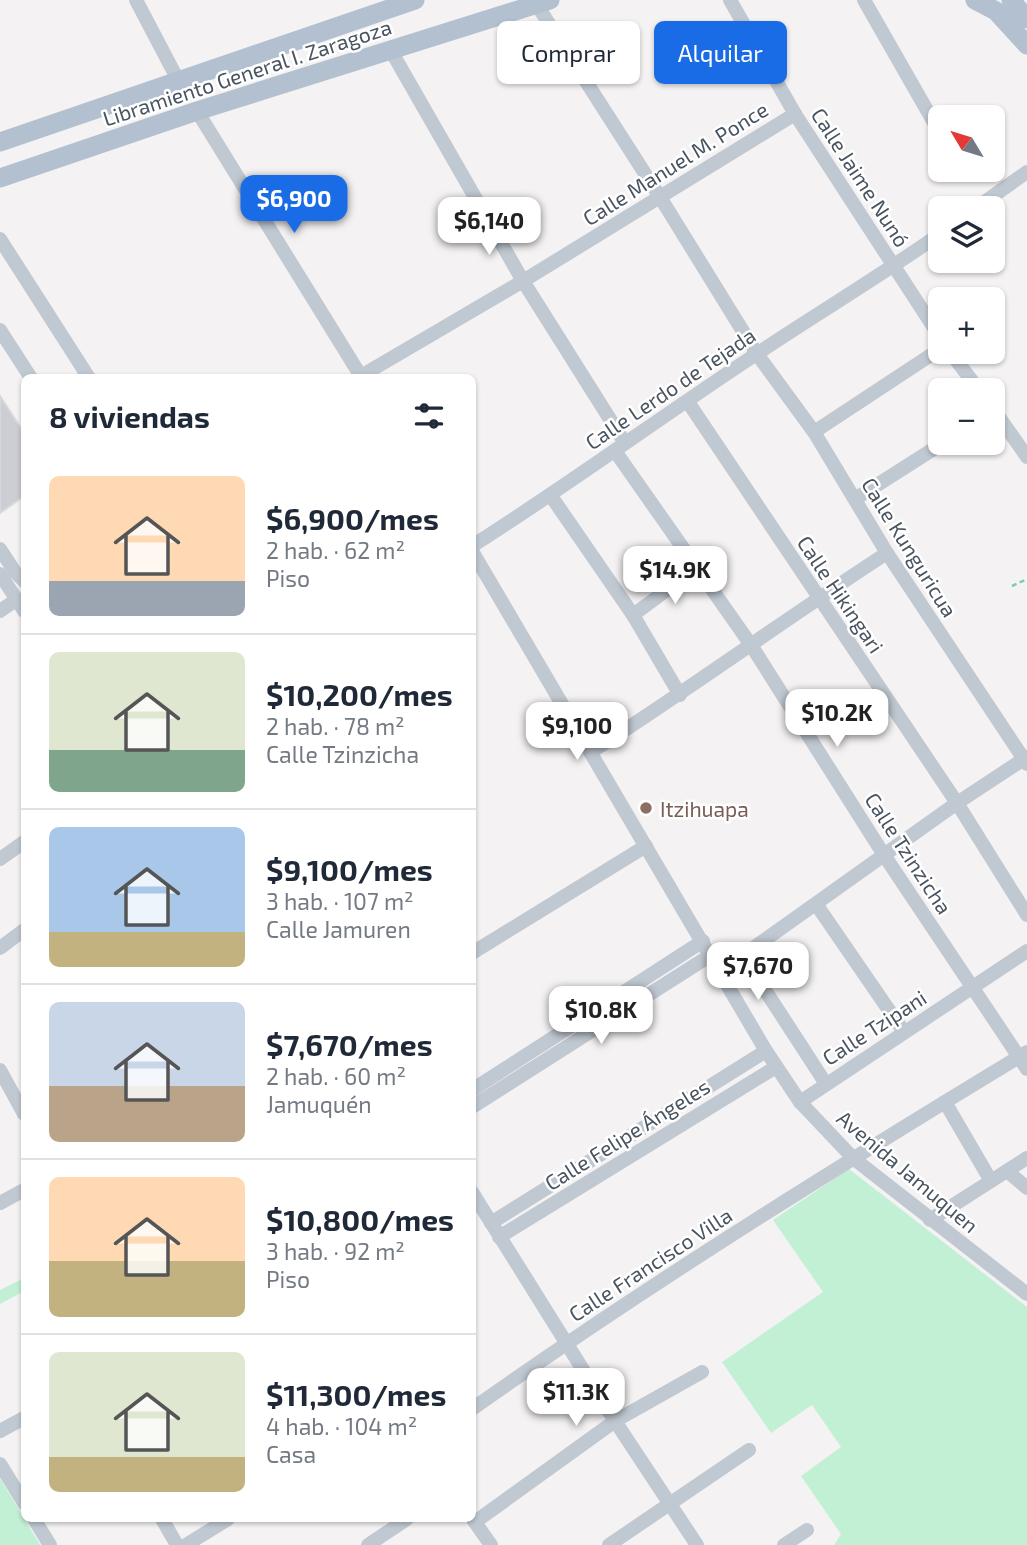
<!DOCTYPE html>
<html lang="es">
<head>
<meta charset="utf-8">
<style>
  :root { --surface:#fff; --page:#f6f6f7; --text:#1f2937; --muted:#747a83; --line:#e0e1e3; --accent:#1a6be6 }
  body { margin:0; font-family:"Exo 2",sans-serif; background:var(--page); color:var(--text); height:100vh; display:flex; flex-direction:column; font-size:26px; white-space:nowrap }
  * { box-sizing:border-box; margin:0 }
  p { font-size:23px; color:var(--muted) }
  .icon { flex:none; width:38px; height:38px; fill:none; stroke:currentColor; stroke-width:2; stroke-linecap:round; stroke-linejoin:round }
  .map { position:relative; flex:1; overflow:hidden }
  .sheet { position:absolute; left:21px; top:374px; width:455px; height:1148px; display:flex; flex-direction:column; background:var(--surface); border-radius:10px; box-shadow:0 2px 5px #0004 }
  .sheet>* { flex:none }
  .hud { position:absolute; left:497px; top:21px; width:424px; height:63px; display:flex; gap:14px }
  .needle { width:46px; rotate:308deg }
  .fabs { position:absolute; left:928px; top:105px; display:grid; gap:14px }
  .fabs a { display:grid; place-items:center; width:77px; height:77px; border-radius:10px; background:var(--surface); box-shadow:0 2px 5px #0004; font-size:35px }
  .price { position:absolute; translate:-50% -60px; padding:0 16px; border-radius:14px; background:#fff; color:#222; font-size:23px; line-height:46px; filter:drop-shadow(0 2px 4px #0008) }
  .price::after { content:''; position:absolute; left:50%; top:42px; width:21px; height:16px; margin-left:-10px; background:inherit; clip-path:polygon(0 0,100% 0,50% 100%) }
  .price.active { background:var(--accent); color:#fff }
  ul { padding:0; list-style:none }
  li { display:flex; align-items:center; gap:21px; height:175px; padding:0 28px }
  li+li { border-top:2px solid var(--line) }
  li span { display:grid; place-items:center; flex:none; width:196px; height:140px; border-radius:10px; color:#555 }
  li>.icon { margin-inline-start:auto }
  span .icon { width:84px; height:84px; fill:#fffc; stroke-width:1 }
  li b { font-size:30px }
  h2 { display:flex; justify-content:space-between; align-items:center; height:84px; padding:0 28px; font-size:30px }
  .pill { padding:0 24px; border-radius:10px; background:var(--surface); box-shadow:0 2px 5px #0004; font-size:24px; line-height:63px }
  .pill.active { background:var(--accent); color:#fff }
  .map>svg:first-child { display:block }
  .green { fill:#c2f0d5 }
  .building { fill:#ccced4; stroke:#d6d8dd; stroke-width:2 }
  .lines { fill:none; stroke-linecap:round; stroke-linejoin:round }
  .path { stroke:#79cfa8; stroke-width:2.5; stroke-dasharray:5 3.5; stroke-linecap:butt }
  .minor { stroke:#c0c8d1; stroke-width:14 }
  .major { stroke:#b2c0d0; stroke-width:19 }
  .education-dot { fill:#8d6e63; stroke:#fff; stroke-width:2.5 }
  .labels { text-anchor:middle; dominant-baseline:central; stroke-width:5; stroke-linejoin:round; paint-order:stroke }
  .street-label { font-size:21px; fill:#495460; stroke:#fff }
  .education-label { font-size:21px; fill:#785e54; stroke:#fff; text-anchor:start }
</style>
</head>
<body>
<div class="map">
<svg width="1027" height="1545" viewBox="0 0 1027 1545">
  <rect width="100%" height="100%" fill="#f4f2f2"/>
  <g class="green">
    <path d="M 849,1169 L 1027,1307 L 1027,1545 L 834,1545 L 841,1534 L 801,1476 L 841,1447 L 812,1405 L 771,1433 L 722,1362 L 823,1292 L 773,1220 Z"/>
    <path d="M 24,1278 L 24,1291 L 0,1304 L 0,1290 Z"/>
    <path d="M 0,1478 L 40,1545 L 0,1545 Z"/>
  </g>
  <path class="building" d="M 0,396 L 24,433 L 24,496 L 0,513 Z"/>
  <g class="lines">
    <path class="path" d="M 1012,586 L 1027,579"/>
    <g class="minor">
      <path d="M 136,0 L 178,80"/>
      <path d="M 730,0 L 795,114 L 940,337"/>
      <path d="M 864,0 L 940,133"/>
      <path d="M 537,5 L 660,197 L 757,354 L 814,432 L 887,553 L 1027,764"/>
      <path d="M 390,49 L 523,281 L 625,443"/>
      <path d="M 197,111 L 362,378"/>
      <path d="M 961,170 L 964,174"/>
      <path d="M 976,208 L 1027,172"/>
      <path d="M 0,239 L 89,378"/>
      <path d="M 0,330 L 31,378"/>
      <path d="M 950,352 L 979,390"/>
      <path d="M 361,376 L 523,281 L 795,114"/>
      <path d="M 688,402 L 957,803 L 1027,915"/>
      <path d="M 992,407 L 1027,457"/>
      <path d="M 814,432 L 940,349"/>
      <path d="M 615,451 L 751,645 L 884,855 L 1027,1069"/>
      <path d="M 551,496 L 633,615 L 680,695"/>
      <path d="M 855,499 L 943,443"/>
      <path d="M 472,546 C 570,484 662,416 758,353 C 818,313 880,276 940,234"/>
      <path d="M 0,549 L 15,572 L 24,581"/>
      <path d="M 472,551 L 766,1051 L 800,1102 L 853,1158 L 1027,1294"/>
      <path d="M 0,574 L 24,611"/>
      <path d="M 0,611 L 16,600"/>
      <path d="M 633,615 L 695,569"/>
      <path d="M 591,752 C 691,688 787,618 887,553"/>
      <path d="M 0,859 L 24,842"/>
      <path d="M 816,904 L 904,1032"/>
      <path d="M 0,948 L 24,930"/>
      <path d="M 472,953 L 646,846"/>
      <path d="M 743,956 L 826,1084"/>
      <path d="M 721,971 L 957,803 L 1027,757"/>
      <path d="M 0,1070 L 24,1114"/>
      <path d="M 472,1090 L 703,941"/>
      <path d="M 800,1102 L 1027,951"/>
      <path d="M 945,1102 L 991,1181"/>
      <path d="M 472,1107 L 711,955"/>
      <path d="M 1007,1171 L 1027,1188"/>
      <path d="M 472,1192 L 615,1421 L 697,1545"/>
      <path d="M 0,1203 L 24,1190"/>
      <path d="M 930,1220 L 1027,1158"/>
      <path d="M 491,1223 L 766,1051"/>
      <path d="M 499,1237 L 776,1067"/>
      <path d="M 472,1409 C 652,1282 839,1166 1027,1052"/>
      <path d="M 0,1431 L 24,1418"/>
      <path d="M 0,1464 L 24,1503"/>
      <path d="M 472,1518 L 491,1545"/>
      <path d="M 34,1519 L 50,1545"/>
      <path d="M 162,1519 L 177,1545"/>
      <path d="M 475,1522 L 615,1421 L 702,1372"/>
      <path d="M 186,1545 L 228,1519"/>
      <path d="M 368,1545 L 407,1519"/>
      <path d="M 609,1545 L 749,1450"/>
      <path d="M 784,1545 L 807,1530"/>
    </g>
    <g class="major">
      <path d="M 975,0 L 996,11 L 1027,45"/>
      <path d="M 1011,0 L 1027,19"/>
      <path d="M 0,142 L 415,0"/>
      <path d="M 0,178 L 197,111 L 550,0"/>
    </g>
  </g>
  <circle class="education-dot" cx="646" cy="808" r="7"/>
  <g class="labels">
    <g class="street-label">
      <text transform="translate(247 72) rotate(-18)">Libramiento General I. Zaragoza</text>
      <text transform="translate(675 163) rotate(-32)">Calle Manuel M. Ponce</text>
      <text transform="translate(861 177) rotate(57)">Calle Jaime Nunó</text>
      <text transform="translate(670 388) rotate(-34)">Calle Lerdo de Tejada</text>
      <text transform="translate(910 547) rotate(58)">Calle Kunguricua</text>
      <text transform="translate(841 594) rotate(56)">Calle Hikingari</text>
      <text transform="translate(909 853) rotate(57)">Calle Tzinzicha</text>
      <text transform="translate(874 1027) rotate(-33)">Calle Tzipani</text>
      <text transform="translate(627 1134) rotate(-32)">Calle Felipe Ángeles</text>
      <text transform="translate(908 1171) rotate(40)">Avenida Jamuquen</text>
      <text transform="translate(650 1264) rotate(-33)">Calle Francisco Villa</text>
    </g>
    <g class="education-label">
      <text x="660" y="808">Itzihuapa</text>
    </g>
  </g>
</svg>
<div class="fabs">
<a><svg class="needle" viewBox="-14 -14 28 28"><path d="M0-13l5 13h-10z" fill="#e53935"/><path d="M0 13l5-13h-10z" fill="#747a83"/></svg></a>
<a><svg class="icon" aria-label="layers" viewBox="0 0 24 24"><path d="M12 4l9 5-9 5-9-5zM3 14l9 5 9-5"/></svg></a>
<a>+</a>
<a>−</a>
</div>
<b class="price active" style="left:294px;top:235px">$6,900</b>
<b class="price" style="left:489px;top:257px">$6,140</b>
<b class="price" style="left:675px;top:606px">$14.9K</b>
<b class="price" style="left:837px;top:749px">$10.2K</b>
<b class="price" style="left:577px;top:762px">$9,100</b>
<b class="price" style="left:758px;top:1002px">$7,670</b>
<b class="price" style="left:601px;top:1046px">$10.8K</b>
<b class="price" style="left:576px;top:1428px">$11.3K</b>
<div class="hud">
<a class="pill">Comprar</a>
<a class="pill active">Alquilar</a>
</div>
<section class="sheet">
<h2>8 viviendas<svg class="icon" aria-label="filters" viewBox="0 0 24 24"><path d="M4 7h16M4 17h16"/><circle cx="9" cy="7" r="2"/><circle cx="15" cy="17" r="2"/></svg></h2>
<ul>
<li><span style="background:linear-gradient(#ffd9b3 75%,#9aa5b1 0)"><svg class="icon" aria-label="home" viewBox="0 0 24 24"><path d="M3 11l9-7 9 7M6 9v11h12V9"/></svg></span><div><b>$6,900/mes</b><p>2 hab. · 62 m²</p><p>Piso</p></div></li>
<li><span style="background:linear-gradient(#dfe7d0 70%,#7fa58c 0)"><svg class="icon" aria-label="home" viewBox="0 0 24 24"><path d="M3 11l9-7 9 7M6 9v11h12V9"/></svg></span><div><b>$10,200/mes</b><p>2 hab. · 78 m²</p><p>Calle Tzinzicha</p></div></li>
<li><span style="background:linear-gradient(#a9c7e8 75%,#c2b280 0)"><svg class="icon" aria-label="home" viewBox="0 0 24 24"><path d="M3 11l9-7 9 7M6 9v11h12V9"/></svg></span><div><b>$9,100/mes</b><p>3 hab. · 107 m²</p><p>Calle Jamuren</p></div></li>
<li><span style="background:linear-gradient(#c9d6e8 60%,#b9a48a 0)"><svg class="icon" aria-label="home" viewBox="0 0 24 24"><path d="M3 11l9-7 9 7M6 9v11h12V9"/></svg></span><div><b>$7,670/mes</b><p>2 hab. · 60 m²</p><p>Jamuquén</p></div></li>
<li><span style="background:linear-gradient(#ffd9b3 60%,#c2b280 0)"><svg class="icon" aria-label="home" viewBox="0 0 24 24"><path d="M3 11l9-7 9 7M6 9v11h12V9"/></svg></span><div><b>$10,800/mes</b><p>3 hab. · 92 m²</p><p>Piso</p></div></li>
<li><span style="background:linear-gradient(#dfe7d0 75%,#c2b280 0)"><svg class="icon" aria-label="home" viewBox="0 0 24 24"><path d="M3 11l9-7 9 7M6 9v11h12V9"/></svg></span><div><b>$11,300/mes</b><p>4 hab. · 104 m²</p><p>Casa</p></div></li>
</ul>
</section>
</div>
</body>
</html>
